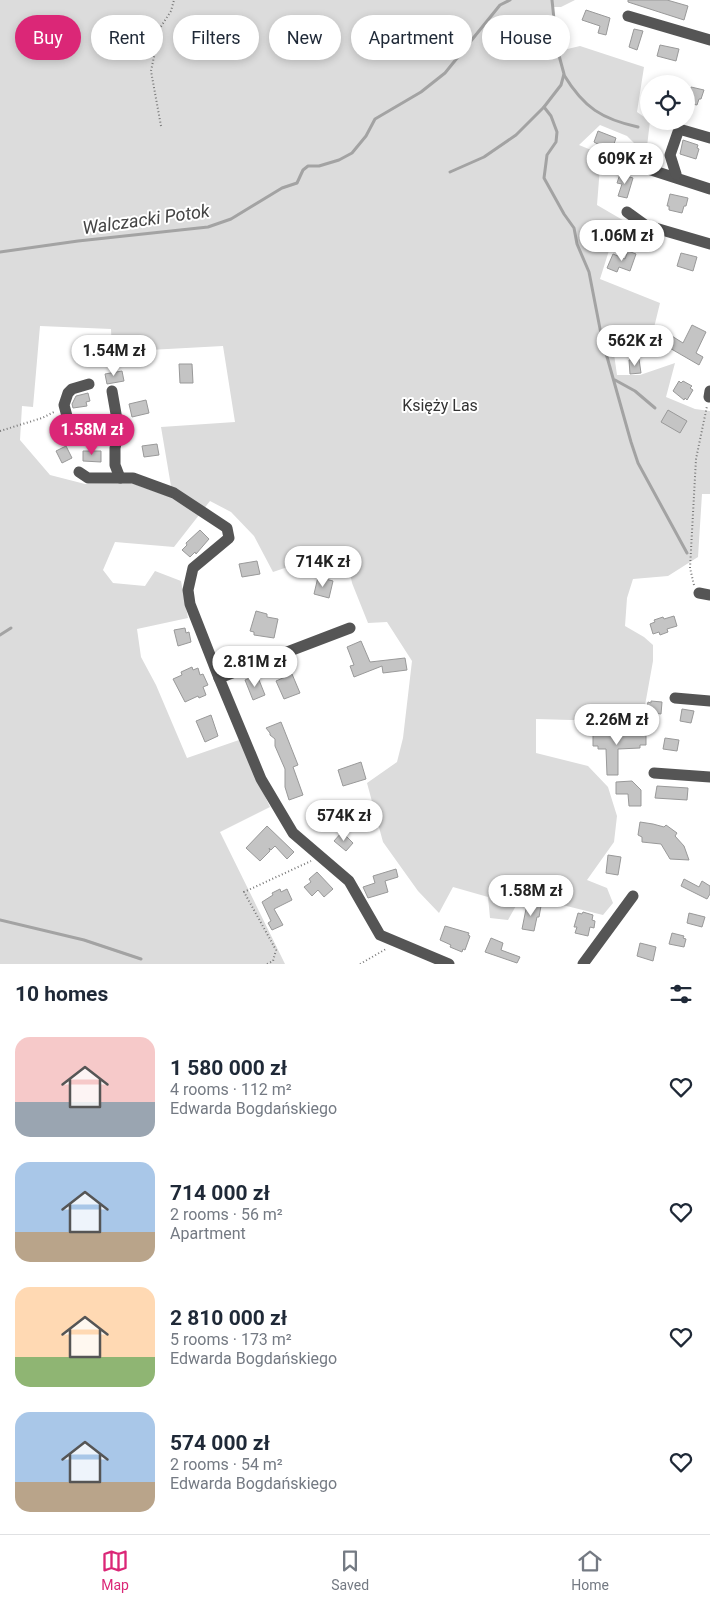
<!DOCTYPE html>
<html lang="en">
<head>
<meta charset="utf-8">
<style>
  :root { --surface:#fff; --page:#f2f2f3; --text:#1f2937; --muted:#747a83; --line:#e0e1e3; --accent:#db2777 }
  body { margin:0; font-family:Roboto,sans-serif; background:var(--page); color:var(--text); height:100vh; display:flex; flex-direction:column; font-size:19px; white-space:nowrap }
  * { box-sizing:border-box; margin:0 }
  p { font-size:16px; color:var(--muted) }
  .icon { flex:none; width:28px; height:28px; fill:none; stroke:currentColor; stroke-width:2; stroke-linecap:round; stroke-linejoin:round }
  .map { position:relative; height:964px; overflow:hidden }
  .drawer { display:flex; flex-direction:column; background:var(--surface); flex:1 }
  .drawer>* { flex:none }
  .guide { position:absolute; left:15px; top:15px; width:680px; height:45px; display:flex; gap:10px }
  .fabs { position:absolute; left:640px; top:75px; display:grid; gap:10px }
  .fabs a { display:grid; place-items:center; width:55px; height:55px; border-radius:50%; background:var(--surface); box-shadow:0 2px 8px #0003; font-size:25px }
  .price { position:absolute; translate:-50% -42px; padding:0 11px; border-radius:18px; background:#fff; color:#222; font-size:16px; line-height:32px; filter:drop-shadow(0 1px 2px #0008) }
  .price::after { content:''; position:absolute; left:50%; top:30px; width:15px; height:11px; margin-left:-8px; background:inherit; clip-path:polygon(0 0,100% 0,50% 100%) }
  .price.active { background:var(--accent); color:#fff }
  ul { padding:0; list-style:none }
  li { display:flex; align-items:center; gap:15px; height:125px; padding:0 15px }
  li span { display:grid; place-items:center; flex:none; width:140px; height:100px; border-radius:15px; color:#555 }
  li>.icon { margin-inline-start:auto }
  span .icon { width:60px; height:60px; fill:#fffc; stroke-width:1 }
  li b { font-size:21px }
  h2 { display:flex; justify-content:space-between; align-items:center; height:60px; padding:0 15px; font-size:21px }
  .chip { padding:0 18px; border-radius:22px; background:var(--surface); box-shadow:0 2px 8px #0003; font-size:18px; line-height:45px }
  .chip.active { background:var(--accent); color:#fff }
  .dock { display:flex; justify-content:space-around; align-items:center; height:70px; border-top:1px solid var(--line); background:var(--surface); font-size:14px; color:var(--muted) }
  .dock a { display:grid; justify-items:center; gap:2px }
  .dock .active { color:var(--accent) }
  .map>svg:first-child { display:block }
  .green { fill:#dcdcdc; fill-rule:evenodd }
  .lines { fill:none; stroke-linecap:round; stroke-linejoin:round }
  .stream { stroke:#a3a3a3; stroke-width:3 }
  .building { fill:#c4c4c4; stroke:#999 }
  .path { stroke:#777; stroke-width:2; stroke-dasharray:1 2.5; stroke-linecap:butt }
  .minor { stroke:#555; stroke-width:11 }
  .labels { text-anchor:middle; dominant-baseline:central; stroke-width:4; stroke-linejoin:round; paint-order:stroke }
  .park-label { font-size:16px; fill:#333; stroke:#fff }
  .water-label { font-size:18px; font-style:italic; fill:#444; stroke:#fff }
</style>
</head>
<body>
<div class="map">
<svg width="710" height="964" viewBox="0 0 710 964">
  <rect width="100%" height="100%" fill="#fff"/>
  <path class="green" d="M 0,0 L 575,0 L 561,7 L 552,7 L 555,52 L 580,46 L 644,67 L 637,112 L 650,121 L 646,155 L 627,136 L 600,125 L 579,145 L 618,161 L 600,167 L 597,205 L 633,226 L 628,242 L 612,241 L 600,279 L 660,303 L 651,340 L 614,354 L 617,375 L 640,375 L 675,363 L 666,397 L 695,409 L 710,411 L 710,494 L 702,494 L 698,557 L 668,576 L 633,579 L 627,598 L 625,626 L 644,637 L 653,645 L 653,661 L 642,722 L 536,719 L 536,753 L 588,766 L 608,787 L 617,816 L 614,842 L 587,880 L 607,888 L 613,903 L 603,915 L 522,895 L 508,920 L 490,918 L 488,897 L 453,887 L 439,913 L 418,891 L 383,842 L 367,783 L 397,762 L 403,738 L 412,661 L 387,622 L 368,623 L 352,583 L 348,563 L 320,556 L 273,572 L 254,536 L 231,512 L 210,501 L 174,547 L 115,542 L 103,570 L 113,583 L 145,586 L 155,571 L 181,581 L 188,618 L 137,629 L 141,657 L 156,685 L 187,758 L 239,740 L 270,807 L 220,832 L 285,964 L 0,964 ZM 40,326 L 111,329 L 112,352 L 223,346 L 235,422 L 161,427 L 173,498 L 131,483 L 85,484 L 50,475 L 20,440 L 22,406 L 33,407 Z"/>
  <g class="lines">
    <g class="stream">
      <path d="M 552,0 L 557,48 L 564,74 L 561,85 L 544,107 L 551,116 L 557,132 L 556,142 L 547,155 L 544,178 L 564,214 L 574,228 L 577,244 L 589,272 L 602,339 L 631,442 L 638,463 L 687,553"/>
      <path d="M 564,75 C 584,108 602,119 638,127"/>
      <path d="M 450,172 L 484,157 L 516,135 L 544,107"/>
      <path d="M 0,252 L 78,241 L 208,227 L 231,219 L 282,188 L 297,183 L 303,170 L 308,166 L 319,166 L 339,160 L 352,153 L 366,136 L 375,119 L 421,92 L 445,73 L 500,5 L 510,0"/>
      <path d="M 615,380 L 635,391 L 655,408"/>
      <path d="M 0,635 L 11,628"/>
      <path d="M 0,920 L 84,940 L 141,959"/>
    </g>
  </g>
  <g class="building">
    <path d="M 628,0 L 667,0 L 688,6 L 684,20 L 628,2 Z"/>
    <path d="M 586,10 L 610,18 L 606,35 L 598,33 L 600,26 L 582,20 Z"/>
    <path d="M 634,29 L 643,31 L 637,50 L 629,47 Z"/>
    <path d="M 660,45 L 679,49 L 676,61 L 657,56 Z"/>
    <path d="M 691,87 L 704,90 L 701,99 L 699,99 L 697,105 L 687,103 Z"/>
    <path d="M 598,131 L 616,138 L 613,147 L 608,145 L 605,148 L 594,142 Z"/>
    <path d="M 683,140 L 698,145 L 697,148 L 699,149 L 696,159 L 680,154 Z"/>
    <path d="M 620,174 L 633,178 L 627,198 L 618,196 L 622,184 L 617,183 Z"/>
    <path d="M 670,194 L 688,198 L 686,206 L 684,206 L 682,213 L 669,210 L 669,206 L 667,206 Z"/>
    <path d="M 628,251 L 636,254 L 630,271 L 619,267 L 617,272 L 607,268 L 613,254 L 625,259 Z"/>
    <path d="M 681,253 L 697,257 L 693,271 L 677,266 Z"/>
    <path d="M 692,325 L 706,332 L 696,353 L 703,357 L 699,365 L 661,343 L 667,333 L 683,343 Z"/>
    <path d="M 639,359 L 641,373 L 630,374 L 629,360 Z"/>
    <path d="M 179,364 L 192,364 L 193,383 L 180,383 Z"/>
    <path d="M 122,371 L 124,381 L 107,384 L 105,374 Z"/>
    <path d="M 679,381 L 681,383 L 683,381 L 692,386 L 690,388 L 693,390 L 687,400 L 685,398 L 684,400 L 673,391 Z"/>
    <path d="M 88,393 L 90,401 L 86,402 L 87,406 L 73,408 L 72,404 L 76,396 Z"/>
    <path d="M 146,400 L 149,413 L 132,417 L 129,404 Z"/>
    <path d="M 668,410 L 687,421 L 680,433 L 661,422 Z"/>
    <path d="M 157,444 L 159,455 L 144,457 L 142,446 Z"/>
    <path d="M 66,446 L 72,458 L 62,463 L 56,451 Z"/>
    <path d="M 83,451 L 101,451 L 101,462 L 83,461 Z"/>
    <path d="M 200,530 L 209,539 L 196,554 L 195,552 L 190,557 L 182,550 L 187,545 L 186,543 Z"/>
    <path d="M 329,556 L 331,565 L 311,568 L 310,559 Z"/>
    <path d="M 257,561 L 260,574 L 242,577 L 239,564 Z"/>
    <path d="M 318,577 L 333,581 L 329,598 L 314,594 Z"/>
    <path d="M 256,611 L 267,614 L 267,617 L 278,619 L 274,638 L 254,635 L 254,632 L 250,631 Z"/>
    <path d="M 674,616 L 677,626 L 667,629 L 668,632 L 660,635 L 659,632 L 653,634 L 650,624 L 655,622 L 654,620 L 663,617 L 664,619 Z"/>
    <path d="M 185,628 L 186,633 L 189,632 L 191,642 L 178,646 L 174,630 Z"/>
    <path d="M 361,641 L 370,662 L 405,658 L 407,670 L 383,673 L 382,666 L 354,677 L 350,666 L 354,665 L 347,647 Z"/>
    <path d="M 192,667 L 193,670 L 198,668 L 200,675 L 203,674 L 208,685 L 203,687 L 206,695 L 199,698 L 198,696 L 185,702 L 173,679 L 182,675 L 181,672 Z"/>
    <path d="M 292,674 L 300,693 L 284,699 L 276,681 Z"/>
    <path d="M 257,675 L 265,695 L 253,700 L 245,680 Z"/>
    <path d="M 651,701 L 662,702 L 661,714 L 646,712 L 648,702 L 651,703 Z"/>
    <path d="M 682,709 L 694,711 L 691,723 L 680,721 Z"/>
    <path d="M 211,715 L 218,736 L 205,742 L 196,721 Z"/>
    <path d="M 281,722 L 298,765 L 293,767 L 303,795 L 289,800 L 285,787 L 285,769 L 275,746 L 275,739 L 270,735 L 270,733 L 266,728 Z"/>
    <path d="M 597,730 L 639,732 L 640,734 L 646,734 L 646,745 L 640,745 L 640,748 L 618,749 L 618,775 L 607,775 L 606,749 L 598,749 L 598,746 L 593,746 L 593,735 L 598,735 Z"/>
    <path d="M 665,738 L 679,740 L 677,751 L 663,749 Z"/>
    <path d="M 361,762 L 366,779 L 343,786 L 338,770 Z"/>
    <path d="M 632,781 L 641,790 L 641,806 L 629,806 L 628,794 L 616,794 L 616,782 Z"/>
    <path d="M 657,786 L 688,788 L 687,800 L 655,798 Z"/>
    <path d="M 640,822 L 653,824 L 664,827 L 666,825 L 677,833 L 675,836 L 684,846 L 689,860 L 670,859 L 661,844 L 642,842 L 642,837 L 638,835 Z"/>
    <path d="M 267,826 L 294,852 L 287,859 L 275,846 L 271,850 L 269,848 L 270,851 L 260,861 L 246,848 Z"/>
    <path d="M 342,832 L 353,843 L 346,851 L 334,841 Z"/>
    <path d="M 608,855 L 621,857 L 618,875 L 606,873 Z"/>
    <path d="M 396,869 L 398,877 L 385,881 L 388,892 L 368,898 L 363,887 L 375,883 L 373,876 Z"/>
    <path d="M 317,872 L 333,889 L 324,897 L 318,890 L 312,896 L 304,887 L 311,882 L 309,879 Z"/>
    <path d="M 684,879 L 699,887 L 702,881 L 710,886 L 710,894 L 707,899 L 681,886 Z"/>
    <path d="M 280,889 L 281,892 L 287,889 L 292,900 L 274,909 L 283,925 L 272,930 L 268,923 L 271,921 L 262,902 L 273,895 L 272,893 Z"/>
    <path d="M 527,904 L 541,906 L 539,917 L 537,917 L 534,931 L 522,929 Z"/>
    <path d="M 583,912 L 593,915 L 592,920 L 595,921 L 594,928 L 590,927 L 588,936 L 575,933 L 577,927 L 574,927 L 578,913 L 582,914 Z"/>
    <path d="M 689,913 L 705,917 L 702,927 L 687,923 Z"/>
    <path d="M 445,926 L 469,933 L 468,935 L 470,936 L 465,950 L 463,949 L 462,952 L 450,947 L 451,945 L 440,940 Z"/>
    <path d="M 672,933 L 684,936 L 683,938 L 686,939 L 684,947 L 669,944 Z"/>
    <path d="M 491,938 L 503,943 L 501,950 L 520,957 L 517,963 L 485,952 Z"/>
    <path d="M 640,943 L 656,947 L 653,961 L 637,956 Z"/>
  </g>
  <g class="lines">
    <g class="path">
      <path d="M 161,126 L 151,71 L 160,28 L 171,11 L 174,0"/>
      <path d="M 0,431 L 42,418 L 54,412"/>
      <path d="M 694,585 L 690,568 L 696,459 L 707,406"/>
      <path d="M 267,964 L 273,961 L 276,950 L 244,892 L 311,861"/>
      <path d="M 360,964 L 386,949"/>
    </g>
    <g class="minor">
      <path d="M 628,16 L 710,40"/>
      <path d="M 610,154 L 642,167 L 710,189"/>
      <path d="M 676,174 L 670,155 L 679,129 L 710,138"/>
      <path d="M 627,212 L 645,225 L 710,244"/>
      <path d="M 89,384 L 72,389 L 68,393 L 64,405 L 68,420 L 75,426 L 91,429 L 117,439"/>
      <path d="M 112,391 L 119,431 L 115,448 L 115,465 L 120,478"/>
      <path d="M 709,397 L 710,391"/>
      <path d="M 79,472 L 88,478 L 133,478 L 174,493 L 227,528 L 229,538 L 193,568 L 188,590 L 190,604 L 219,678 L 261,779 L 293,833 L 349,881 L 380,935 L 449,964"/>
      <path d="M 699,593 L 710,595"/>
      <path d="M 219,678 L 350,628"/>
      <path d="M 675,698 L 710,701"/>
      <path d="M 654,773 L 710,777"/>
      <path d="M 583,964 L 633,896"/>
    </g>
  </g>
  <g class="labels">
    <g class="park-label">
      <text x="440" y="405">Księży Las</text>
    </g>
    <g class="water-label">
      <text transform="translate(146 219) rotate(-8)">Walczacki Potok</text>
    </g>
  </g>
</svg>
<div class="fabs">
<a><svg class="icon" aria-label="locate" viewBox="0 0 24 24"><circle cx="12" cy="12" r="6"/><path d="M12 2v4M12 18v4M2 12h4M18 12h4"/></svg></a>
</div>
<b class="price" style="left:625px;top:185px">609K zł</b>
<b class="price" style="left:622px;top:262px">1.06M zł</b>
<b class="price" style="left:635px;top:367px">562K zł</b>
<b class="price" style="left:114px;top:377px">1.54M zł</b>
<b class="price active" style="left:92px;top:456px">1.58M zł</b>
<b class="price" style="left:323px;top:588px">714K zł</b>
<b class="price" style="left:255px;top:688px">2.81M zł</b>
<b class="price" style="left:617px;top:746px">2.26M zł</b>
<b class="price" style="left:344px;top:842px">574K zł</b>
<b class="price" style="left:531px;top:917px">1.58M zł</b>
<div class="guide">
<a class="chip active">Buy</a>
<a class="chip">Rent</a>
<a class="chip">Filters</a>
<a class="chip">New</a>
<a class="chip">Apartment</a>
<a class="chip">House</a>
</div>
</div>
<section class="drawer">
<h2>10 homes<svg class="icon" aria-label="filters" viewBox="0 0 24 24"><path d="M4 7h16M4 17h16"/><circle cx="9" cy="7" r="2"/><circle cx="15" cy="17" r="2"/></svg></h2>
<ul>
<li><span style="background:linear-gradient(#f6c9c9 65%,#9aa5b1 0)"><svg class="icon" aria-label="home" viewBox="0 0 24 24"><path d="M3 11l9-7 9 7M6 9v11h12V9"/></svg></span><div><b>1 580 000 zł</b><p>4 rooms · 112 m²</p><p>Edwarda Bogdańskiego</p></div><svg class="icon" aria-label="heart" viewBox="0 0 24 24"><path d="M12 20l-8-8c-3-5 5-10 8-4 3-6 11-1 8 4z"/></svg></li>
<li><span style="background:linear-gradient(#a9c7e8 70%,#b9a48a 0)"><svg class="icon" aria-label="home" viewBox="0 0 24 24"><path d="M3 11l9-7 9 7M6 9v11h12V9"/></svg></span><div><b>714 000 zł</b><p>2 rooms · 56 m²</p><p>Apartment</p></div><svg class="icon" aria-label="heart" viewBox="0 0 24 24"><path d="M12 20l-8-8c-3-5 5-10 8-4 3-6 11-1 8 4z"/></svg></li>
<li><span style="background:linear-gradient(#ffd9b3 70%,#8fb573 0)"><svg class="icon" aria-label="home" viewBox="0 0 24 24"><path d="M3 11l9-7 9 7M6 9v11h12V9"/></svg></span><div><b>2 810 000 zł</b><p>5 rooms · 173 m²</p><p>Edwarda Bogdańskiego</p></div><svg class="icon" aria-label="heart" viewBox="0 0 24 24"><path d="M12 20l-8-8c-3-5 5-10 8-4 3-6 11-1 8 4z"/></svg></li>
<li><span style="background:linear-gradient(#a9c7e8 70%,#b9a48a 0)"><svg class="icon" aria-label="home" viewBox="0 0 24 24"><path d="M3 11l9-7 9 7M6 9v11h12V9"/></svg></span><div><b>574 000 zł</b><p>2 rooms · 54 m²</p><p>Edwarda Bogdańskiego</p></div><svg class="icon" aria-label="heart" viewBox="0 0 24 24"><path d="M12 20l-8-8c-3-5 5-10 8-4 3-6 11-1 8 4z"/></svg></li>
</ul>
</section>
<nav class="dock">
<a class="active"><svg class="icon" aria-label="map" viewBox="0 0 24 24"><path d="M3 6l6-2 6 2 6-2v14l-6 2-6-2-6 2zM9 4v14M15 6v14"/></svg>Map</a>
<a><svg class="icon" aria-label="saved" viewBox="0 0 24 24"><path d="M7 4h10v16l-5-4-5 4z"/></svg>Saved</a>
<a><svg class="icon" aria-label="home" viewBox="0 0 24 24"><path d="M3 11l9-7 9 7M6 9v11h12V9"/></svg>Home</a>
</nav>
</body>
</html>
